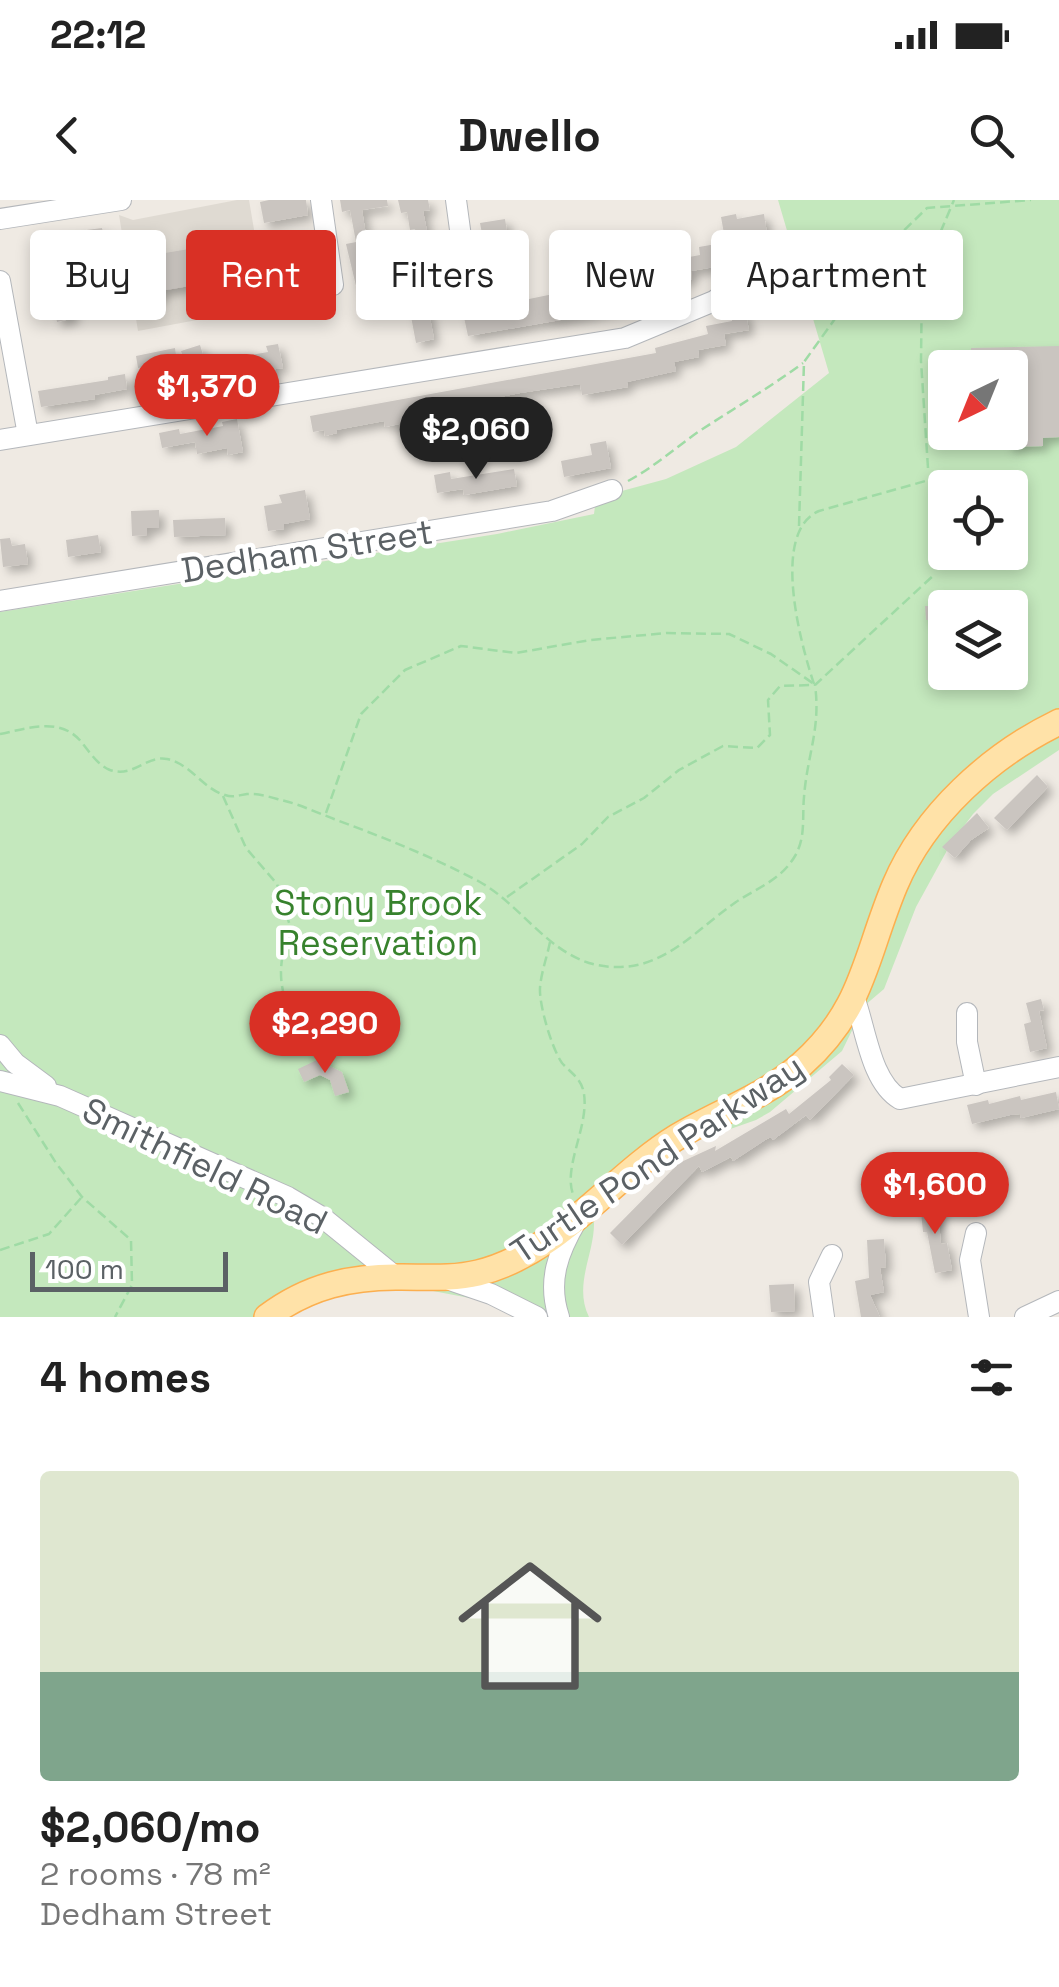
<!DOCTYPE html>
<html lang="en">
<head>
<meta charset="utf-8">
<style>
  :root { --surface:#fff; --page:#f2f2f2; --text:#222; --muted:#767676; --line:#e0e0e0; --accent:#d93025 }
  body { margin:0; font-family:"Space Grotesk",sans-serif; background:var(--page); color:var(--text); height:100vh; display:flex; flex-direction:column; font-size:38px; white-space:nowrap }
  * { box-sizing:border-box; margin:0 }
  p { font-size:32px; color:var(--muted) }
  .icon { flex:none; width:55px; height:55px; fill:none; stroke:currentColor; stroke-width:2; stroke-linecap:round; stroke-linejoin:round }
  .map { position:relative; height:1117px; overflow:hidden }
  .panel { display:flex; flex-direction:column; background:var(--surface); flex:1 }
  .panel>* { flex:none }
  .hud { position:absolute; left:30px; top:30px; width:1000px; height:90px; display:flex; gap:20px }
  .needle { width:65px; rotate:223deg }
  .buttons { position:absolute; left:928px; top:150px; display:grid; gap:20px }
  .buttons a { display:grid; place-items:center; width:100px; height:100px; border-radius:10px; background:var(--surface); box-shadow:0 5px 15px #0003; font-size:50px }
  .scale { position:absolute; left:30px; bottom:25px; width:198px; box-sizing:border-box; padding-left:10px; border:5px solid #5b6165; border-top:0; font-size:28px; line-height:35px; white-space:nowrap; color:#5b6165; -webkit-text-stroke:8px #fff; paint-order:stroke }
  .price { position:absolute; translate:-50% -85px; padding:0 22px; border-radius:35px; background:var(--accent); color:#fff; font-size:32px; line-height:65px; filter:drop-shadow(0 2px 5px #0008) }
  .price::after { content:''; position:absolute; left:50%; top:60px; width:30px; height:22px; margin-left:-15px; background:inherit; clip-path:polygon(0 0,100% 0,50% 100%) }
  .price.on { background:#222; color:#fff }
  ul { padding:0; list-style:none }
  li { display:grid; align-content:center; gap:20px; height:530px; padding:0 40px }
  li+li { border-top:2px solid var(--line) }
  li span { display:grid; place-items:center; height:310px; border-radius:10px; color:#555 }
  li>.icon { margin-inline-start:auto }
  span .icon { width:180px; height:180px; fill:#fffc; stroke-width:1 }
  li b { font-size:42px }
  h2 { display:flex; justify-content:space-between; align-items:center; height:120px; padding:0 40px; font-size:42px }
  .pill { padding:0 35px; border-radius:10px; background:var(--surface); box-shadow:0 5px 15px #0003; font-size:35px; line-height:90px }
  .pill.on { background:var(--accent); color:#fff }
  .status { display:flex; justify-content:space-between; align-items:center; height:70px; padding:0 50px; background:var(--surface); direction:ltr }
  .status svg { height:28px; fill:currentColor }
  header { display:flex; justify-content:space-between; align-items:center; height:130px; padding:0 40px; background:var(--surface); font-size:45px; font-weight:700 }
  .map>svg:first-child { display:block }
  .education { fill:#dfdad2 }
  .green { fill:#c4e8bd; fill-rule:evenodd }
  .building { fill:#cac5c0; filter:url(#shadow) }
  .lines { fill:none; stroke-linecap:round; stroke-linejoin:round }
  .minor-casing { stroke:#b4b7bb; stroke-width:22 }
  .major-casing { stroke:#fcaf4f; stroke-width:28 }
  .path { stroke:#9fdba5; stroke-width:2.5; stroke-dasharray:10 5; stroke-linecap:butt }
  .minor { stroke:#fff; stroke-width:20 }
  .major { stroke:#ffe2a8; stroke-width:25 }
  .labels { text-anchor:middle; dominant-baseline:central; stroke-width:9; stroke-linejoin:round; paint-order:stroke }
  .street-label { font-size:35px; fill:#5b6165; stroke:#fff }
  .park-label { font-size:35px; fill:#37822d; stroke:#fff }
</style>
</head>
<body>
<div class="status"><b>22:12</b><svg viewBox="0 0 49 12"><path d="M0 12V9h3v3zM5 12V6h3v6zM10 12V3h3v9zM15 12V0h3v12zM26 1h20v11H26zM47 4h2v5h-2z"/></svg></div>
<header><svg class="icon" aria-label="back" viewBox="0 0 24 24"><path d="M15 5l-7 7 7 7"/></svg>Dwello<svg class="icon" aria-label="search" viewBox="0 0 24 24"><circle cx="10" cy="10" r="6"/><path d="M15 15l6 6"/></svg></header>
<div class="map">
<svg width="1059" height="1117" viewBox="0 0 1059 1117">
  <defs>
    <filter id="shadow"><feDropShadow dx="5.5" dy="5.5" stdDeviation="5" flood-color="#0004"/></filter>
  </defs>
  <rect width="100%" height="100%" fill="#efeae3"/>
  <path class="education" d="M 237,0 L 249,0 L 267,107 L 138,131 L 119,15 L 133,20 Z"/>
  <path class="green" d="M 778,0 L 1059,0 L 1059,550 L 993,594 L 973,614 L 950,645 L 916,707 L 884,789 L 864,806 L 842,851 L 770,912 L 756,920 L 699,940 L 652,969 L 594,1021 C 595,1054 573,1084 589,1117 L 527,1117 L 480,1100 L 433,1091 L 383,1089 L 338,1092 L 270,1117 L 0,1117 L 0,412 L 497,334 L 594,314 L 596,298 L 666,279 L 736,247 L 829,173 ZM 945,168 L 1010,168 L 1010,232 L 945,232 ZM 945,288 L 1010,288 L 1010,352 L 945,352 ZM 945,408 L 1010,408 L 1010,472 L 945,472 Z"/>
  <g class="building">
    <path d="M 269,0 L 306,0 L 308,15 L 264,23 L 260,2 Z"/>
    <path d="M 340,0 L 387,0 L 388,6 L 362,10 L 372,74 L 375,73 L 378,86 L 357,90 L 346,44 L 356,42 L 350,10 L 342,12 Z"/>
    <path d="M 398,0 L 428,0 L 430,10 L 423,11 L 428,36 L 440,33 L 449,74 L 424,79 L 415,29 L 410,30 L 407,12 L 401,13 Z"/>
    <path d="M 736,14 L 737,19 L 764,14 L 767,34 L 725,39 L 721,17 Z"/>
    <path d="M 505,19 L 512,62 L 488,66 L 480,23 Z"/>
    <path d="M 102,28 L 106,44 L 86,48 L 85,42 L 58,48 L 55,34 Z"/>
    <path d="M 716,44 L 720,66 L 691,71 L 692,79 L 666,84 L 668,91 L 639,96 L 641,103 L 589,115 L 468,136 L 462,108 L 504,101 L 505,104 L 558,93 L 559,100 L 622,87 L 621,84 L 649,78 L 647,71 L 674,66 L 673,60 L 700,55 L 699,47 Z"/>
    <path d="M 213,45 L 216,59 L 240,55 L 245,83 L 231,85 L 230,79 L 160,91 L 161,97 L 145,99 L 141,75 L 133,76 L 130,58 L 139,56 L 138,51 L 152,48 L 153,55 Z"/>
    <path d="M 310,45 L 318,96 L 303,99 L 290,48 Z"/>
    <path d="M 61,68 L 63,80 L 68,79 L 74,118 L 57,122 L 51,95 L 46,96 L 40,73 Z"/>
    <path d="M 428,108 L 434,139 L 416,143 L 410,111 Z"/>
    <path d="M 745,111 L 749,130 L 724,134 L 726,145 L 698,150 L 699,157 L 674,162 L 676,171 L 627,182 L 628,187 L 582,195 L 580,184 L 520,193 L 490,199 L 491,203 L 471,208 L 435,211 L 436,215 L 404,221 L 404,223 L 385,227 L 384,221 L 336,230 L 337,233 L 325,236 L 324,230 L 313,232 L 310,216 L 656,153 L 655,148 L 708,134 L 706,126 L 732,121 L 731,113 Z"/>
    <path d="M 278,144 L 283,168 L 214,178 L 211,162 L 268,152 L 266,146 Z"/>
    <path d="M 200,145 L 208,171 L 189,177 L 181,151 Z"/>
    <path d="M 1059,146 L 1059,237 L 1043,238 L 1043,246 L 1008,247 L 1010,168 L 950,168 L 949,153 L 971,152 L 971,148 Z"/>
    <path d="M 175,148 L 177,161 L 138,168 L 136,156 Z"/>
    <path d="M 125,174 L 127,189 L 94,195 L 95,199 L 41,207 L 38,191 L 108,180 L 108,177 Z"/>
    <path d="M 237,219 L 243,252 L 228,255 L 227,248 L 197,254 L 195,242 L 162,248 L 159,233 L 179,229 L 180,234 L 223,226 L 222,222 Z"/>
    <path d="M 606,241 L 611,268 L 564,277 L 561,261 L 592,255 L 590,244 Z"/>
    <path d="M 514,269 L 517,286 L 464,295 L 463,289 L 437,293 L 434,275 L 450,272 L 451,279 Z"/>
    <path d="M 305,290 L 310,319 L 284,324 L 284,329 L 268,331 L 264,306 L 282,303 L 279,295 Z"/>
    <path d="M 159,310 L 159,328 L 147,328 L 147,335 L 132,336 L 131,311 Z"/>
    <path d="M 225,318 L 226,335 L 174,337 L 173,320 Z"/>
    <path d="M 98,335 L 101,352 L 68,357 L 66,340 Z"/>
    <path d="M 10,338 L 12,346 L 25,344 L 28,364 L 3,367 L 0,339 Z"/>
    <path d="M 996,393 L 997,408 L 945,408 L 945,419 L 926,420 L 925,406 L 932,406 L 932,395 Z"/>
    <path d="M 1037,575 L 1048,587 L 1007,630 L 994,618 Z"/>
    <path d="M 977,613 L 989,628 L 971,640 L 955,658 L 942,647 Z"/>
    <path d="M 1041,799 L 1044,810 L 1039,811 L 1047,848 L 1030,852 L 1024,824 L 1031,822 L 1026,803 Z"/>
    <path d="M 317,860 L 342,872 L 349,892 L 335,896 L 330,880 L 320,875 L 304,882 L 298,869 Z"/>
    <path d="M 842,864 L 854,875 L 810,920 L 806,915 L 773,940 L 771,937 L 765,940 L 733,961 L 731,957 L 702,972 L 699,966 L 622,1045 L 610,1033 L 679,963 L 716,946 L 715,951 L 786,909 L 789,914 L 831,880 L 829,877 Z"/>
    <path d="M 1056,892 L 1059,909 L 1021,918 L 1020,914 L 1010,915 L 972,924 L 967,905 L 988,900 L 989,904 L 1020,896 L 1021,900 Z"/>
    <path d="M 937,1001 L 941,1044 L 947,1043 L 952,1070 L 935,1073 L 927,1032 L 923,1032 L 920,1002 Z"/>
    <path d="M 884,1039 L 886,1067 L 880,1068 L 884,1092 L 870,1095 L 880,1117 L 861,1117 L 855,1081 L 869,1078 L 867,1040 Z"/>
    <path d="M 794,1084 L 795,1111 L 771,1112 L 769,1085 Z"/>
  </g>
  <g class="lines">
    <defs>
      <g id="minor">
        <path d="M 321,0 L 333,85"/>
        <path d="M 456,0 L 466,74"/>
        <path d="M 0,19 L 121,0"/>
        <path d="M 0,81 L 28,235"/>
        <path d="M 0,240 L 625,138 L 714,101 L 753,73"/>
        <path d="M 0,401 L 552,311 L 612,290"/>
        <path d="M 855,800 C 866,830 871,882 900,899 L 1059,867"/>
        <path d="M 967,813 L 967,842 L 976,885"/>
        <path d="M 0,845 L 15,863 L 46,886"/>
        <path d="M 0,881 L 60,896 L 288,997 L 322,1017 L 396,1077"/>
        <path d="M 976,1033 L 970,1060 L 979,1117"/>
        <path d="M 447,1079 L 491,1094 L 537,1117"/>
        <path d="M 559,1117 C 547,1081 558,1052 577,1020"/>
        <path d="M 824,1117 L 819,1082 L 832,1055"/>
        <path d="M 1025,1117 L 1059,1101"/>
      </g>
      <path id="major" d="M 267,1117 C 308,1086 352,1076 402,1077 C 427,1077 453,1079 478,1073 C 559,1053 609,979 677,937 C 718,912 765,897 802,864 C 864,809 865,756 895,685 C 925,614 991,555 1059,522"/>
    </defs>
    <use href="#minor" class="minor-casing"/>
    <use href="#major" class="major-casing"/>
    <g class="path">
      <path d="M 928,268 L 921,161 L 922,76 L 954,0"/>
      <path d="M 628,281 C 654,267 674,249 698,232 C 733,209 769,188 803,163"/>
      <path d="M 799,326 L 804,162 L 885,49 L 927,8 L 1031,0"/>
      <path d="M 814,484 C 801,445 770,332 819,311 L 929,280"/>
      <path d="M 0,534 C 30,528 62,516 83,544 C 91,554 98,565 110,570 C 134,578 146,555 167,559 C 191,564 203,589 225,595 C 233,598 239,595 247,594 C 259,593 273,598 285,601 C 301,605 318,613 334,619 C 385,638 433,657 480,682 C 521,705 549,755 597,765 C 659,777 690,734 736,702 C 757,688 781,680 795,656 C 806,637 802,618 804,597 C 807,556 821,528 815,485 L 935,374"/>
      <path d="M 223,596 L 246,648 L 277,684 L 291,729 C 275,767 279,792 297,829"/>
      <path d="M 326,613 L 361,514 L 405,470 L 461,446 L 516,453 L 590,440 L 667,433 L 729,434 L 771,454 L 814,484"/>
      <path d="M 507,697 L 582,644 L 608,617 L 644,598 L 679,570 L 723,546 L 757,548 L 770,535 L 768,500 L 780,486 L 811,485"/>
      <path d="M 550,742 C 547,757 541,773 540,788 C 539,805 552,849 562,863 C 571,873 582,879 584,894 C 589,926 563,967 573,994"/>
      <path d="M 18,903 L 56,963 L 82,997 L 131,1040 L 132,1085 L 115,1117"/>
      <path d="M 0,1050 L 49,1034 L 81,998"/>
    </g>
    <use href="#minor" class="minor"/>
    <use href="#major" class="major"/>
  </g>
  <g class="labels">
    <g class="street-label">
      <text transform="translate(307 351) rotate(-9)">Dedham Street</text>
      <text transform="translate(657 959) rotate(-34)">Turtle Pond Parkway</text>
      <text transform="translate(205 966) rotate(26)">Smithfield Road</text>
    </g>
    <g class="park-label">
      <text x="378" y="703">Stony Brook<tspan x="378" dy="40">Reservation</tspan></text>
    </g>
  </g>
</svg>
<div class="buttons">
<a><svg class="needle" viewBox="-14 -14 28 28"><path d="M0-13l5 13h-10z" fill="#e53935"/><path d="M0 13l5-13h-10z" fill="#767676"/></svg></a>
<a><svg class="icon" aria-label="locate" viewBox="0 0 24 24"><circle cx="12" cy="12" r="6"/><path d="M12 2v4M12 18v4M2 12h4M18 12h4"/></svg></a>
<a><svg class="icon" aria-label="layers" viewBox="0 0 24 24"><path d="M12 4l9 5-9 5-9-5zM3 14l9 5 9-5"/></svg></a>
</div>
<div class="scale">100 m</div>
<b class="price" style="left:207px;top:239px">$1,370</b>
<b class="price on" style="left:476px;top:282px">$2,060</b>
<b class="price" style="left:325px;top:876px">$2,290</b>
<b class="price" style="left:935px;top:1037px">$1,600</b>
<div class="hud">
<a class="pill">Buy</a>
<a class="pill on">Rent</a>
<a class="pill">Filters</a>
<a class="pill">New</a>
<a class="pill">Apartment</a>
</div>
</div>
<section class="panel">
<h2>4 homes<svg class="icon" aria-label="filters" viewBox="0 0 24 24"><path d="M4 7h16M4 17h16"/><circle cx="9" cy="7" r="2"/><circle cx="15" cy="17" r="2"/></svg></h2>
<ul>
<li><span style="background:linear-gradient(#dfe7d0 65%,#7fa58c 0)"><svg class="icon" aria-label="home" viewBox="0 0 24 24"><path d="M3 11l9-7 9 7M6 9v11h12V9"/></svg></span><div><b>$2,060/mo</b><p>2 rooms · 78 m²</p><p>Dedham Street</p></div></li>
</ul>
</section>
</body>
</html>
